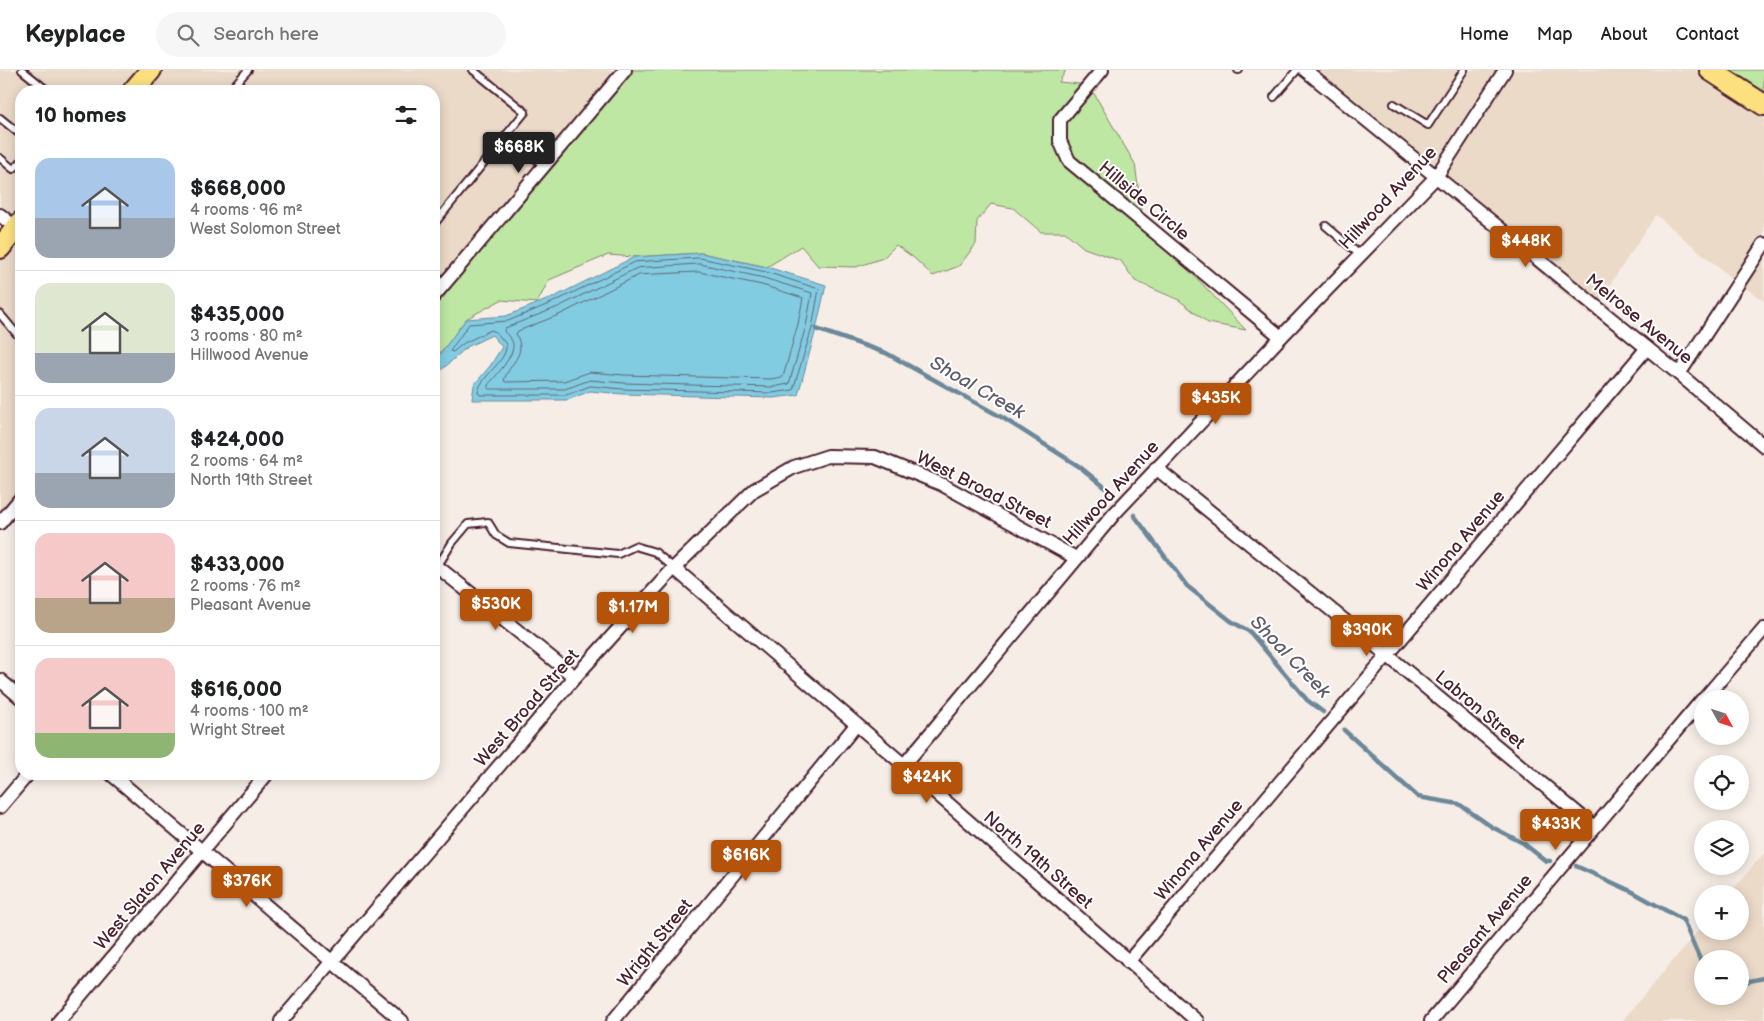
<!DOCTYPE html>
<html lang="en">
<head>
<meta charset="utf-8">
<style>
  :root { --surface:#fff; --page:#f6f6f6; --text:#202124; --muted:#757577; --line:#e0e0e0; --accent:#b45309 }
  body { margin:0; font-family:"Balsamiq Sans",sans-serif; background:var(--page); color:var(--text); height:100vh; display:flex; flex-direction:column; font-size:19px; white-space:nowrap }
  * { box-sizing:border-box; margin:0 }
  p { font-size:16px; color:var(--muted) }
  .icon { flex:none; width:28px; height:28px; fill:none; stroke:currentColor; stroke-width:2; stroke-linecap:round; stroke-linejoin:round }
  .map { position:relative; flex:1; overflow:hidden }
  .panel { position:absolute; left:15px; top:15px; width:425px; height:695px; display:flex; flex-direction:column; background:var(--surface); border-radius:20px; box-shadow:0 2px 12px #0003 }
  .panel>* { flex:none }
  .needle { width:32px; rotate:130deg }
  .buttons { position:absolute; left:1694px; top:620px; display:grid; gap:10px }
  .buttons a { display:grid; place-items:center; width:55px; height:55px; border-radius:50%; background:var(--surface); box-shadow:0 2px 12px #0003; font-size:25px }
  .price { position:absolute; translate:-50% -42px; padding:0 11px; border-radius:5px; background:var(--accent); color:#fff; font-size:16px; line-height:32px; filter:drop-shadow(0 1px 2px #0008) }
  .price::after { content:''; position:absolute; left:50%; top:30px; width:15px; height:11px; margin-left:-8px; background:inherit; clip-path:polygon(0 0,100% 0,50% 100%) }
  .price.on { background:#222; color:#fff }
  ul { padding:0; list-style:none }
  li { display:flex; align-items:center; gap:15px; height:125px; padding:0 20px }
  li+li { border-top:1px solid var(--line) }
  li span { display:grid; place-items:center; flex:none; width:140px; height:100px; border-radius:15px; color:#555 }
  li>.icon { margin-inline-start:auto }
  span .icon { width:60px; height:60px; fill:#fffc; stroke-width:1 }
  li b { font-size:21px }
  h2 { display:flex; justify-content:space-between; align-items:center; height:60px; padding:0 20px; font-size:21px }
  header { display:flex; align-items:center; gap:30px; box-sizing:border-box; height:70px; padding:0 25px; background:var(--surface); border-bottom:1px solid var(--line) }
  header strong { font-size:24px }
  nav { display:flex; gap:28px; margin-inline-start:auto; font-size:18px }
  .search { width:350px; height:45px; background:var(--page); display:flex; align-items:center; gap:12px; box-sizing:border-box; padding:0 18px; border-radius:28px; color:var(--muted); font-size:19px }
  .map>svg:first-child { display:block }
  .built { fill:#ecdac9; fill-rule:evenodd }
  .green { fill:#bee7a3; stroke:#848367 }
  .water { fill:#82cce2; stroke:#6c8799 }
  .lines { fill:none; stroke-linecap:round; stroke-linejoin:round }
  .shore { stroke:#606474; stroke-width:1 }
  .stream { stroke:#6c8799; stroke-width:4.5 }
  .lane-casing { stroke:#4a1f2b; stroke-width:10 }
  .street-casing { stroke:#4a1f2b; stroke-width:16 }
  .primary-casing { stroke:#4a1f2b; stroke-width:24 }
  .lane { stroke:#fff; stroke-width:6 }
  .street { stroke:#fff; stroke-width:12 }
  .primary { stroke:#fce080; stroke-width:20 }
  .labels { text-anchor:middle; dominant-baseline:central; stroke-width:4; stroke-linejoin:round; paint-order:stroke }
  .street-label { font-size:18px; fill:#4a1f2b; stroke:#fff }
  .water-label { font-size:19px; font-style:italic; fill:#5e5c6b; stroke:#fff }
</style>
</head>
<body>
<header>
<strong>Keyplace</strong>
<div class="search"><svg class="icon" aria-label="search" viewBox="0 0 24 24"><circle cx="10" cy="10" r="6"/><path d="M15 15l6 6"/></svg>Search here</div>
<nav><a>Home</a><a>Map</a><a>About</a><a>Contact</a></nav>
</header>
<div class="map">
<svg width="1764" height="951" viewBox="0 0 1764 951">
  <rect width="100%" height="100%" fill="#f6eee6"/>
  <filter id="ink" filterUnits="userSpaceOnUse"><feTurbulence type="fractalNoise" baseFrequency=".02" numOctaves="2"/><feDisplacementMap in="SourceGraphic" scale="10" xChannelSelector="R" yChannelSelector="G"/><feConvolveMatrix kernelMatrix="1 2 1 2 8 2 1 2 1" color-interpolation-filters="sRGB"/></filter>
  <g filter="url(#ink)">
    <g class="built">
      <path d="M 0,0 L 620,0 L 603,16 L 434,221 L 434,21 L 21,21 L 21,432 L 0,457 Z"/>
      <path d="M 1298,0 L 1710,0 L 1764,30 L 1764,231 L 1731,208 L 1656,145 L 1590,245 Z"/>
      <path d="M 1764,783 L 1764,951 L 1622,951 L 1702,856 L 1702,861 L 1740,861 L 1740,824 L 1729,824 ZM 1702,889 L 1740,889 L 1740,926 L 1702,926 Z"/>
    </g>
    <g class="green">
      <path d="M 625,0 L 1066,0 L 1059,12 L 1089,15 L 1135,94 L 1143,152 L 1246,260 L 1208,253 L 1179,230 L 1135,211 L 1121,191 L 1084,178 L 1065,162 L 1041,162 L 1013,138 L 991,134 L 977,151 L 976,174 L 959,196 L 933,206 L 914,188 L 896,175 L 883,188 L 856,197 L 818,196 L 801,176 L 767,197 L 701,183 L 634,187 L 608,185 L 549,210 L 537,233 L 501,230 L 466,249 L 447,275 L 434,289 L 434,226 Z"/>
      <path d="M 1710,0 L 1764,0 L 1764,30 Z"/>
    </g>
    <path class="water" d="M 701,183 L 767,197 L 826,215 L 816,259 L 798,325 L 773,328 L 623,324 L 590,321 L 568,330 L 472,330 L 474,315 L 490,296 L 502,277 L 492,265 L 467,277 L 436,305 L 437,288 L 466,249 L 506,246 L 554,227 L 634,187 Z"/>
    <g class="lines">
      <g class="shore">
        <path d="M 700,188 L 766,202 L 819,219 L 812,258 L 793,320 L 772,323 L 623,319 L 590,316 L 566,325 L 480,325 L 478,323 C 479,307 509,290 506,274 L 496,262 L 491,260 L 464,273 L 453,282 L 450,281 L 469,254 L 508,251 L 556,231 L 635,192 Z"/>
        <path d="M 700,194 L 764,208 L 812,223 L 806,256 L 789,314 L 772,317 L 691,315 L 624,313 L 590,310 L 565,319 L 490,319 L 488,318 L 488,315 C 495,307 515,285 513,274 C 512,269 507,265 504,261 L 505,258 L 558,237 L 637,198 Z"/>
        <path d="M 699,202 L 762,215 L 803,228 L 798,254 L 783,307 L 771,309 L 624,305 L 590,302 L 564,311 L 506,312 L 504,311 C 509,292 528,286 516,264 L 518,261 L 561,244 L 639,205 Z"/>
      </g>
      <g class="stream">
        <path d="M 816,259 L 886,283 L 1003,348 L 1080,397 L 1112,423"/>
        <path d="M 1134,445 L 1187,516 L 1231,551 L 1250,562 L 1307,630 L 1323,642"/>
        <path d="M 1344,660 L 1418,727 L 1459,734 L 1492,757 L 1523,773 L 1546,791 L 1550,791"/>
        <path d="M 1576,796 L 1631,821 L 1683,850 L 1702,894"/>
        <path d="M 1740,913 L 1764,908"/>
      </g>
      <defs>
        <g id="lane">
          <path d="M 22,0 L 48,21"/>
          <path d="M 1238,0 L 1239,0"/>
          <path d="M 229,21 L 248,0"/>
          <path d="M 1274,27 L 1297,0"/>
          <path d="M 1394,34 L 1428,55 L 1464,0"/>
          <path d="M 0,48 L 21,65"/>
          <path d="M 507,64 L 544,96"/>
          <path d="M 0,88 L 13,99 L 21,92"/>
          <path d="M 434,154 L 525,42 L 473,0"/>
          <path d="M 1326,156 L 1360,185"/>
          <path d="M 0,244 L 21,269"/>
          <path d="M 437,497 L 452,473 L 468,454 L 488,452 L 496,465 L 509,473 L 618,484 L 635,476 L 655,482 L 674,498"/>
        </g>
        <g id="street">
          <path d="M 1102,0 L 1060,50 L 1060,71 L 1069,91 L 1281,267"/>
          <path d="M 1305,0 L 1679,304 L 1764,376"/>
          <path d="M 0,145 L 21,162"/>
          <path d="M 434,226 L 625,0"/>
          <path d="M 1679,304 L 1764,174"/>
          <path d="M 1156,398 L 1387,585 L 1594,757"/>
          <path d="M 0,453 L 21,428"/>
          <path d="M 434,494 L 575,607"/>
          <path d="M 674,498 L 904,695 L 1197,951"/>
          <path d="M 0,610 L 21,628"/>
          <path d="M 1704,629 L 1764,559"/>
          <path d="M 904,695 L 1114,444 L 1281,267 L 1436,107 L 1505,0"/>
          <path d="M 111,704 L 402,951"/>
          <path d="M 0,737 L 28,704"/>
          <path d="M 1128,892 L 1647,278"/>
          <path d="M 59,951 L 267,704"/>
          <path d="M 281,951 L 575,607 L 674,498 L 754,420 L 794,397 L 828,386 L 875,387 L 941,414 L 1076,488"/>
          <path d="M 613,951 L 856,655"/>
          <path d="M 1431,951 L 1702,630"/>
        </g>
        <g id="primary">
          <path d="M 1710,0 L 1764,35"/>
          <path d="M 133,21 L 151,0"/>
          <path d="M 0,178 L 21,152"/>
        </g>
      </defs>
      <use href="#lane" class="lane-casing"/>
      <use href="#street" class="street-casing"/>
      <use href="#primary" class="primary-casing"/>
      <use href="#lane" class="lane"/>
      <use href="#street" class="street"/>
      <use href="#primary" class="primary"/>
    </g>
  </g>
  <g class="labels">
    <g class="street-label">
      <text transform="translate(1388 128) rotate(-47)">Hillwood Avenue</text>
      <text transform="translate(1144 131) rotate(40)">Hillside Circle</text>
      <text transform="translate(1639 249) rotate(39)">Melrose Avenue</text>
      <text transform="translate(984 420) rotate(27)">West Broad Street</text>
      <text transform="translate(1111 423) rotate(-48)">Hillwood Avenue</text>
      <text transform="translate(1461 471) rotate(-50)">Winona Avenue</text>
      <text transform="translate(527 638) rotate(-49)">West Broad Street</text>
      <text transform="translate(1480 640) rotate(40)">Labron Street</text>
      <text transform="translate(1199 780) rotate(-50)">Winona Avenue</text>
      <text transform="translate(1038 790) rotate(41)">North 19th Street</text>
      <text transform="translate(150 816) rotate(-50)">West Slaton Avenue</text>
      <text transform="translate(1485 859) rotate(-50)">Pleasant Avenue</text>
      <text transform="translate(655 873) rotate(-51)">Wright Street</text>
    </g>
    <g class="water-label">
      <text transform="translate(977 318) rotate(30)">Shoal Creek</text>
      <text transform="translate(1290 587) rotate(46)">Shoal Creek</text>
    </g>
  </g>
</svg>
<div class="buttons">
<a><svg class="needle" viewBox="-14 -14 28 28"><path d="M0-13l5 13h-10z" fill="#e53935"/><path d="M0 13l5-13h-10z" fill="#757577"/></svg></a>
<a><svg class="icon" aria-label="locate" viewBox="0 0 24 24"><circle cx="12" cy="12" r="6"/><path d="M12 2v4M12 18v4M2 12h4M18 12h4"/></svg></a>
<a><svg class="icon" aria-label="layers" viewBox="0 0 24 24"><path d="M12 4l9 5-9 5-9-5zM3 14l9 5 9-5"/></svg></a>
<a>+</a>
<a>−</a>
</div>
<b class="price on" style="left:519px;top:104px">$668K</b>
<b class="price" style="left:1526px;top:198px">$448K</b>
<b class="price" style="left:1216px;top:355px">$435K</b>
<b class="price" style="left:496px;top:561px">$530K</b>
<b class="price" style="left:633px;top:564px">$1.17M</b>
<b class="price" style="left:1367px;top:587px">$390K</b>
<b class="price" style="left:927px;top:734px">$424K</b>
<b class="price" style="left:1556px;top:781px">$433K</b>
<b class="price" style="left:746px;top:812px">$616K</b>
<b class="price" style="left:247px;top:838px">$376K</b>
<section class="panel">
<h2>10 homes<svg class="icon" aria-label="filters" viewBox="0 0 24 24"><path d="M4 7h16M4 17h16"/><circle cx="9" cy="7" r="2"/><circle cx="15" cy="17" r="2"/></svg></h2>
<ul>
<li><span style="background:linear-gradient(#a9c7e8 60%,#9aa5b1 0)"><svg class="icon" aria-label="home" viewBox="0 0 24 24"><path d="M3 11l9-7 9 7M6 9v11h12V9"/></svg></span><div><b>$668,000</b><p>4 rooms · 96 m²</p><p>West Solomon Street</p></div></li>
<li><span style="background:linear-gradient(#dfe7d0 70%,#9aa5b1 0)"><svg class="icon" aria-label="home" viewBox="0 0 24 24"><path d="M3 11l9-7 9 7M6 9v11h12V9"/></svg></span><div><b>$435,000</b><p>3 rooms · 80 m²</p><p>Hillwood Avenue</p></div></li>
<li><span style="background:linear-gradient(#c9d6e8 65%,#9aa5b1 0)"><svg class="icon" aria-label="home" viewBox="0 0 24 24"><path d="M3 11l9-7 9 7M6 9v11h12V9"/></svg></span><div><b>$424,000</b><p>2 rooms · 64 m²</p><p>North 19th Street</p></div></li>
<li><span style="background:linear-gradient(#f6c9c9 65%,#b9a48a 0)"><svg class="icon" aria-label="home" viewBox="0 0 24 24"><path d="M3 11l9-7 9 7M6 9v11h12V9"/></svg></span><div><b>$433,000</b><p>2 rooms · 76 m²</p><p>Pleasant Avenue</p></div></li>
<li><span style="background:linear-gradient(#f6c9c9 75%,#8fb573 0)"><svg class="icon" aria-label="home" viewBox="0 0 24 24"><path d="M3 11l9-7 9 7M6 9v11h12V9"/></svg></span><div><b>$616,000</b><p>4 rooms · 100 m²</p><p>Wright Street</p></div></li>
</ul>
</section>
</div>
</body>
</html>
